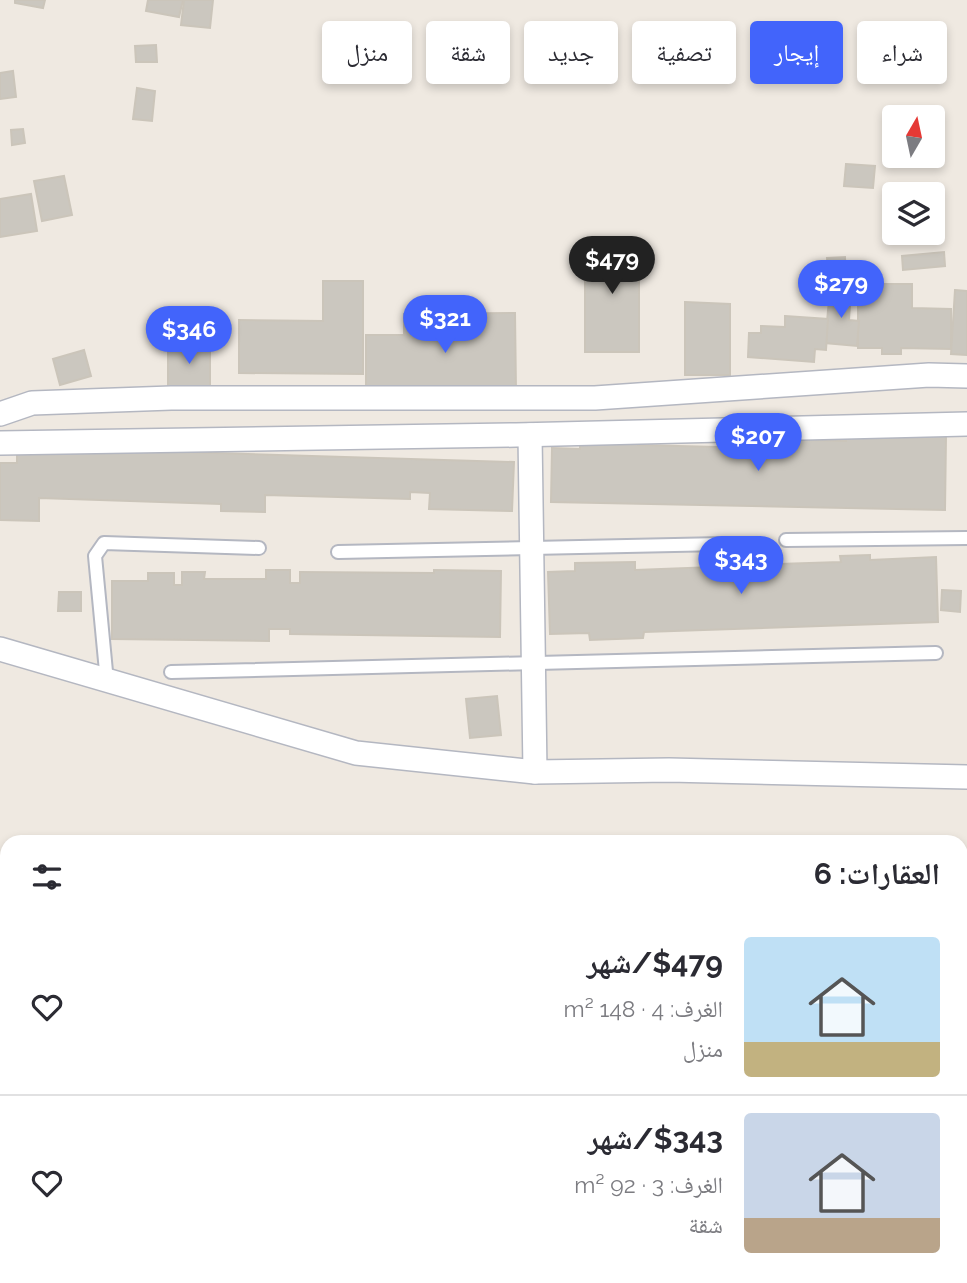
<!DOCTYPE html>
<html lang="ar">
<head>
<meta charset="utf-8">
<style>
  :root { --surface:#fff; --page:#f7f7f7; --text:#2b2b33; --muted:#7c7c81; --line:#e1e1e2; --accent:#4264fb }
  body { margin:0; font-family:Raleway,"Noto Naskh Arabic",sans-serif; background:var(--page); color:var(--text); direction:rtl; height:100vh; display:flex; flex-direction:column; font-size:26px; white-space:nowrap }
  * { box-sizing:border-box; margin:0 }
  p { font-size:23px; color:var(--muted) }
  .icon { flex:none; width:38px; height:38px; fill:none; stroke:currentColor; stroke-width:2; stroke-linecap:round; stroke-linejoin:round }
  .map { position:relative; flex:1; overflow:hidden; direction:ltr }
  .panel { position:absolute; left:0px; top:835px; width:968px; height:450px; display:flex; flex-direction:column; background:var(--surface); border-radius:21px 21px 0 0; box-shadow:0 4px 10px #0003; direction:rtl }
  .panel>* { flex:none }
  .banner { position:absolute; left:21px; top:21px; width:926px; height:63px; direction:rtl; display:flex; gap:14px }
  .needle { width:46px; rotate:9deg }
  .controls { position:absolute; left:882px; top:105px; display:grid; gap:14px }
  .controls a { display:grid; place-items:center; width:63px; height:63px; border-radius:7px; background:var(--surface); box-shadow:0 4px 10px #0003; font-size:35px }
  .price { position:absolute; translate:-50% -60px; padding:0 16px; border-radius:24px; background:var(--accent); color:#fff; font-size:23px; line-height:46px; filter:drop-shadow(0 2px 4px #0008) }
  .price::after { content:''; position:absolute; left:50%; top:42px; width:21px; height:16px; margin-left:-10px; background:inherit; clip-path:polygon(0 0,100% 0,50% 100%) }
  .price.selected { background:#222; color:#fff }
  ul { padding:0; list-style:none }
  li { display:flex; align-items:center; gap:21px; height:175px; padding:0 28px }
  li+li { border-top:2px solid var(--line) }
  li span { display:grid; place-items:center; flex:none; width:196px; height:140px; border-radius:7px; color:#555 }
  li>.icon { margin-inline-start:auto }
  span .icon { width:84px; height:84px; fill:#fffc; stroke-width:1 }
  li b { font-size:30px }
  h2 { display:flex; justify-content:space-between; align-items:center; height:84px; padding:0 28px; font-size:30px }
  .tag { padding:0 24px; border-radius:7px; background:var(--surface); box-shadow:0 4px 10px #0003; font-size:24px; line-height:63px }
  .tag.selected { background:var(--accent); color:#fff }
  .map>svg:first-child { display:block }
  .building { fill:#cbc7bf; stroke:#cbc5ba; stroke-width:2 }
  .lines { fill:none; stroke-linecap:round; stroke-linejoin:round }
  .service-casing { stroke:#b4b7c1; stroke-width:16 }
  .minor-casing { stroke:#b4b7c1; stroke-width:26 }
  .service { stroke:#fff; stroke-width:12 }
  .minor { stroke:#fff; stroke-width:23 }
</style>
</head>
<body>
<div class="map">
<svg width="967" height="1283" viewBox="0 0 967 1283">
  <rect width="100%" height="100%" fill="#efe9e1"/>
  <g class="building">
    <path d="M 15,0 L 45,0 L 43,8 L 15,3 Z"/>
    <path d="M 148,0 L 183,0 L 179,17 L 146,11 Z"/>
    <path d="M 184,0 L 213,0 L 210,28 L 181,25 Z"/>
    <path d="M 156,45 L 157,62 L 136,62 L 135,46 Z"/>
    <path d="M 13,71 L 16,97 L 0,99 L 0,73 Z"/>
    <path d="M 137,88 L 155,91 L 152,121 L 133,119 Z"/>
    <path d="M 23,129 L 25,143 L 12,145 L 11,130 Z"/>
    <path d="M 846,164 L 875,166 L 873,188 L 844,186 Z"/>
    <path d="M 64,176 L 72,215 L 42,221 L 34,181 Z"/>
    <path d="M 31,194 L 37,231 L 0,237 L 0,199 Z"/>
    <rect x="585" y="241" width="54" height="111"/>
    <path d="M 944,252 L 945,266 L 903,270 L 902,256 Z"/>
    <path d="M 845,257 L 846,282 L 829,283 L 827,258 Z"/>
    <path d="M 323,281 L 363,281 L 363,374 L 239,373 L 239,320 L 323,321 Z"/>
    <path d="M 869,284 L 912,284 L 912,308 L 951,309 L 951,349 L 901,348 L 901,354 L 882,354 L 882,348 L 858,348 L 858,291 L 868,291 Z"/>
    <path d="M 830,289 L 851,291 L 849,320 L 859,321 L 857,346 L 825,343 Z"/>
    <path d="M 955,290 L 967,291 L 967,355 L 951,354 Z"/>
    <path d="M 685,302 L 730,304 L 730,375 L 685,375 Z"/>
    <path d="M 515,313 L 516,392 L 366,393 L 366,335 L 404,335 L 404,314 Z"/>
    <path d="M 785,316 L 828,319 L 826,350 L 815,349 L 814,362 L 748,357 L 749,333 L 761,333 L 761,326 L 785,327 Z"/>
    <rect x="168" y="346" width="42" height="40"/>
    <path d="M 84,350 L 91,376 L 60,385 L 53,359 Z"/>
    <path d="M 846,434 L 946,436 L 945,510 L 551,502 L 552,448 L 580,449 L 580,439 L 638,440 L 638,445 L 718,447 L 718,438 L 846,441 Z"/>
    <path d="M 17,447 L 514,462 L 512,511 L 429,509 L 430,493 L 410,492 L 410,499 L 265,495 L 265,512 L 221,511 L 221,504 L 39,498 L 39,521 L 0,520 L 0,463 L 17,463 Z"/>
    <path d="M 870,555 L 870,560 L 936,557 L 938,622 L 644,632 L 643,638 L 590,640 L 589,633 L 550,634 L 548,572 L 575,571 L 575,563 L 635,562 L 635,570 L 714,567 L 714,560 L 743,559 L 743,565 L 841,562 L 840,556 Z"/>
    <path d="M 266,570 L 290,570 L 290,583 L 300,583 L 300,572 L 434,573 L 434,570 L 501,571 L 500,637 L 290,634 L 290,629 L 269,629 L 269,641 L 112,639 L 112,581 L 148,581 L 148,573 L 174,573 L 174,585 L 182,585 L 182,572 L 205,572 L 204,579 L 266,579 Z"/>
    <path d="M 942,590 L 961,591 L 960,612 L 941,610 Z"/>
    <path d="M 59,592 L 81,592 L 81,611 L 58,611 Z"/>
    <path d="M 497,696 L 501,735 L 470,738 L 466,699 Z"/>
    <path d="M 119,1278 L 151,1278 L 150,1283 L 118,1283 Z"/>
    <rect x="563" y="1278" width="389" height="5"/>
  </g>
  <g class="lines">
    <defs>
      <g id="service">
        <path d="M 786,540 L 967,538"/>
        <path d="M 338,552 L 722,544"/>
        <path d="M 171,672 L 936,653"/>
        <path d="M 107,682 L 95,556 L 104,543 L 259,548"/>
      </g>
      <g id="minor">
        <path d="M 0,414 L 32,403 L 171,398 L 595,398 L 929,375 L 967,376"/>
        <path d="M 530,435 L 535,772"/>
        <path d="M 0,443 L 516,435 L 967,424"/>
        <path d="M 0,649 L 356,753 L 535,772 L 669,770 L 967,777"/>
        <path d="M 0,1208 L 7,1210"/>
        <path d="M 192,1278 L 212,1283"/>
      </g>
    </defs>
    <use href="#service" class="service-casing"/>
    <use href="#minor" class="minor-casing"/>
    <use href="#service" class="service"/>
    <use href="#minor" class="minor"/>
  </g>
</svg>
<div class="controls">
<a><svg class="needle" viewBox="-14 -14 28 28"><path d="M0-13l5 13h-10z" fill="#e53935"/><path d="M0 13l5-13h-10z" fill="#7c7c81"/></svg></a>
<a><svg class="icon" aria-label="layers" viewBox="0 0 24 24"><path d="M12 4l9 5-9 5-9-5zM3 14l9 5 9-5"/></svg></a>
</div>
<b class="price selected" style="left:612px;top:296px">$479</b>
<b class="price" style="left:841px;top:320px">$279</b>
<b class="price" style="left:445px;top:355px">$321</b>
<b class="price" style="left:189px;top:366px">$346</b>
<b class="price" style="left:758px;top:473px">$207</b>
<b class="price" style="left:741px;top:596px">$343</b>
<div class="banner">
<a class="tag">شراء</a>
<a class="tag selected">إيجار</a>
<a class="tag">تصفية</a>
<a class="tag">جديد</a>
<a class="tag">شقة</a>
<a class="tag">منزل</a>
</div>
<section class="panel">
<h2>العقارات: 6<svg class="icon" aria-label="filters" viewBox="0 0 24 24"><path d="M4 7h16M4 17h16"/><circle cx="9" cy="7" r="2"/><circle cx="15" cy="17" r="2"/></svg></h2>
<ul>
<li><span style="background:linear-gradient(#bfe0f5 75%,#c2b280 0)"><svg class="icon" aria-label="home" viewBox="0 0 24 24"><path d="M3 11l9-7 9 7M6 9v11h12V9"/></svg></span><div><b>$479/شهر</b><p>الغرف: 4 · 148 m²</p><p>منزل</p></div><svg class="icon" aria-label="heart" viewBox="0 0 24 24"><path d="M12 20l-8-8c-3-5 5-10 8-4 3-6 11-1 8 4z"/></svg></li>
<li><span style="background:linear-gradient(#c9d6e8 75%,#b9a48a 0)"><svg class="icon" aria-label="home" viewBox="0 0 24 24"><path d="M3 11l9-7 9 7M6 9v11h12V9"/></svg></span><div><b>$343/شهر</b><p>الغرف: 3 · 92 m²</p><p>شقة</p></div><svg class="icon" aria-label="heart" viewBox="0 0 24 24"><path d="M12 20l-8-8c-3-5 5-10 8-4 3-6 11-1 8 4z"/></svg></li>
</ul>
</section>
</div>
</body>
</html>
